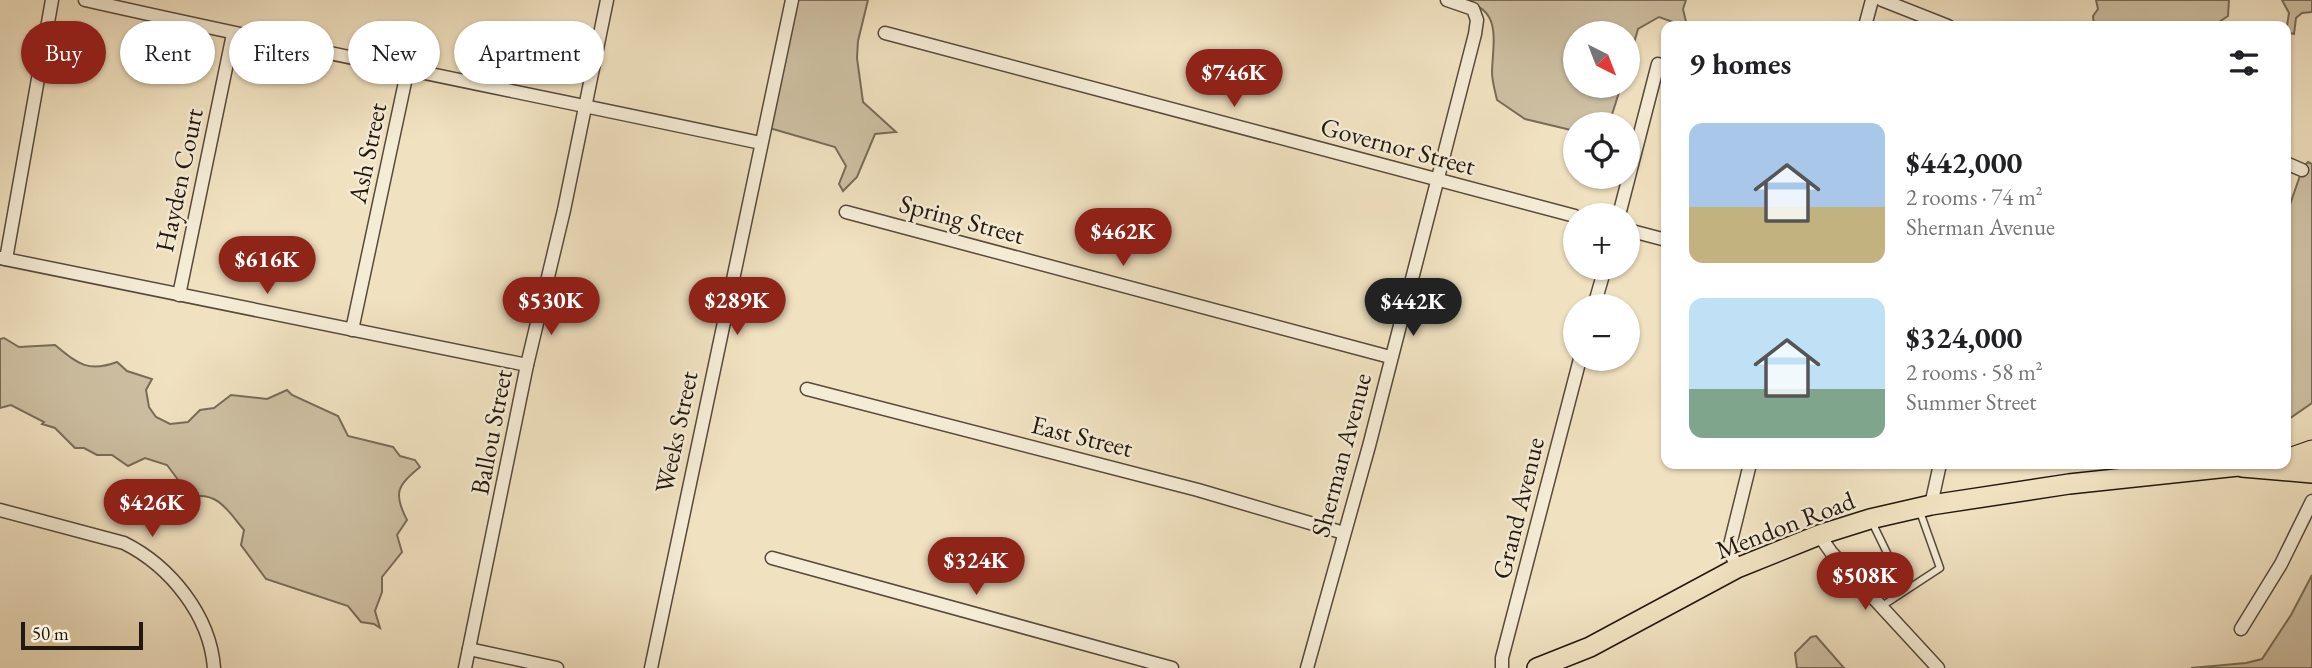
<!DOCTYPE html>
<html lang="en">
<head>
<meta charset="utf-8">
<style>
  :root { --surface:#fff; --page:#f6f6f6; --text:#202124; --muted:#757577; --accent:#8f2418 }
  body { margin:0; font-family:"EB Garamond",serif; background:var(--page); color:var(--text); height:100vh; display:flex; flex-direction:column; font-size:26px; white-space:nowrap }
  * { box-sizing:border-box; margin:0 }
  p { font-size:23px; color:var(--muted) }
  .icon { flex:none; width:38px; height:38px; fill:none; stroke:currentColor; stroke-width:2; stroke-linecap:round; stroke-linejoin:round }
  .map { position:relative; flex:1; overflow:hidden }
  .details { position:absolute; left:1661px; top:21px; width:630px; height:448px; display:flex; flex-direction:column; background:var(--surface); border-radius:14px; box-shadow:0 2px 5px #0004 }
  .details>* { flex:none }
  .banner { position:absolute; left:21px; top:21px; width:665px; height:63px; display:flex; gap:14px }
  .needle { width:46px; rotate:138deg }
  .controls { position:absolute; left:1563px; top:21px; display:grid; gap:14px }
  .controls a { display:grid; place-items:center; width:77px; height:77px; border-radius:50%; background:var(--surface); box-shadow:0 2px 5px #0004; font-size:35px }
  .scale { position:absolute; left:21px; bottom:18px; width:122px; box-sizing:border-box; padding-left:7px; border:4px solid #231810; border-top:0; font-size:19px; line-height:24px; white-space:nowrap; color:#231810; -webkit-text-stroke:5px #f5ecd6; paint-order:stroke }
  .price { position:absolute; translate:-50% -60px; padding:0 16px; border-radius:24px; background:var(--accent); color:#fff; font-size:23px; line-height:46px; filter:drop-shadow(0 2px 4px #0008) }
  .price::after { content:''; position:absolute; left:50%; top:42px; width:21px; height:16px; margin-left:-10px; background:inherit; clip-path:polygon(0 0,100% 0,50% 100%) }
  .price.selected { background:#222; color:#fff }
  ul { padding:0; list-style:none }
  li { display:flex; align-items:center; gap:21px; height:175px; padding:0 28px }
  li span { display:grid; place-items:center; flex:none; width:196px; height:140px; border-radius:14px; color:#555 }
  li>.icon { margin-inline-start:auto }
  span .icon { width:84px; height:84px; fill:#fffc; stroke-width:1 }
  li b { font-size:30px }
  h2 { display:flex; justify-content:space-between; align-items:center; height:84px; padding:0 28px; font-size:30px }
  .chip { padding:0 24px; border-radius:32px; background:var(--surface); box-shadow:0 2px 5px #0004; font-size:24px; line-height:63px }
  .chip.selected { background:var(--accent); color:#fff }
  .map>svg:first-child { display:block }
  .green { fill:#cdbfa2; stroke:#786c59; stroke-width:2 }
  .lines { fill:none; stroke-linecap:round; stroke-linejoin:round }
  .service-casing { stroke:#564a3c; stroke-width:9 }
  .minor-casing { stroke:#564a3c; stroke-width:15 }
  .primary-casing { stroke:#231810; stroke-width:22 }
  .motorway-casing { stroke:#231810; stroke-width:25 }
  .service { stroke:#f5ecd6; stroke-width:6 }
  .minor { stroke:#f5ecd6; stroke-width:12 }
  .primary { stroke:#f0e1c0; stroke-width:19 }
  .motorway { stroke:#f0e1c0; stroke-width:23 }
  .labels { text-anchor:middle; dominant-baseline:central; stroke-width:5; stroke-linejoin:round; paint-order:stroke }
  .street-label { font-size:26px; fill:#231810; stroke:#f5ecd6 }
</style>
</head>
<body>
<div class="map">
<svg width="2312" height="668" viewBox="0 0 2312 668">
  <rect width="100%" height="100%" fill="#f0e1c0"/>
  <filter id="stains"><feTurbulence type="fractalNoise" baseFrequency=".00286" numOctaves="4"/><feColorMatrix values="0 0 0 0 .2 0 0 0 0 .09 0 0 0 0 .02 0 0 0 .5 -.17"/></filter>
  <radialGradient id="worn" r=".72"><stop offset=".6" stop-color="#630" stop-opacity="0"/><stop offset="1" stop-color="#630" stop-opacity=".3"/></radialGradient>
  <g class="green">
    <path d="M 793,0 L 868,0 L 858,41 L 857,58 L 863,102 L 896,132 L 875,134 L 857,177 L 843,191 L 839,184 L 846,166 L 835,147 L 766,127 Z"/>
    <path d="M 1460,0 L 1686,0 L 1683,9 L 1687,26 L 1678,26 L 1673,22 L 1659,17 L 1638,29 L 1628,64 L 1628,33 L 1575,33 L 1575,86 L 1621,86 L 1609,124 L 1575,124 L 1575,131 L 1525,119 L 1497,100 C 1495,91 1492,81 1492,72 C 1493,39 1503,8 1460,0 Z"/>
    <path d="M 2096,0 L 2229,0 L 2228,16 L 2213,26 L 2094,26 L 2093,16 L 2098,9 Z"/>
    <path d="M 2282,0 L 2312,0 L 2312,12 L 2302,13 L 2296,18 L 2294,34 L 2286,32 L 2289,13 Z"/>
    <path d="M 2308,162 L 2312,164 L 2312,403 L 2286,421 L 2286,216 L 2303,167 Z"/>
    <path d="M 4,338 L 19,347 L 55,345 C 77,363 87,373 117,362 L 127,371 L 152,379 L 146,390 L 149,407 L 156,417 L 170,424 L 188,422 L 200,410 L 214,408 L 231,395 L 267,399 L 287,390 L 292,395 L 338,416 L 348,436 L 393,447 L 400,456 L 415,460 L 420,467 C 397,486 393,493 407,520 L 397,535 L 402,552 L 382,577 L 382,592 L 375,611 L 380,628 L 374,624 L 361,622 L 348,606 L 266,579 L 241,545 L 244,530 C 228,511 218,491 191,497 L 167,465 L 145,458 L 128,466 L 112,455 L 97,455 L 84,448 L 75,448 L 55,428 L 42,424 L 44,422 L 11,405 L 0,408 L 0,339 Z"/>
    <path d="M 2312,575 L 2312,668 L 2191,668 L 2246,663 L 2262,659 L 2291,615 Z"/>
    <path d="M 1816,636 L 1844,668 L 1797,668 L 1795,653 L 1811,637 Z"/>
  </g>
  <g class="lines">
    <defs>
      <g id="service">
        <path d="M 1871,520 L 1905,590"/>
        <path d="M 1882,606 L 1940,568 L 1919,509"/>
      </g>
      <g id="minor">
        <path d="M 85,0 C 310,51 536,95 761,143"/>
        <path d="M 1882,0 L 1948,26"/>
        <path d="M 1865,26 L 1872,0"/>
        <path d="M 885,33 L 1575,216"/>
        <path d="M 2286,163 L 2302,170"/>
        <path d="M 846,212 L 1390,357"/>
        <path d="M 1619,215 L 1658,64"/>
        <path d="M 1628,230 L 1666,240"/>
        <path d="M 0,258 L 527,365"/>
        <path d="M 6,259 L 52,0"/>
        <path d="M 179,295 L 233,34"/>
        <path d="M 1594,306 L 1605,268"/>
        <path d="M 352,330 L 408,68"/>
        <path d="M 807,389 L 1198,490 L 1344,533"/>
        <path d="M 1931,505 L 1940,464"/>
        <path d="M 0,510 L 124,543 C 170,566 210,615 214,668"/>
        <path d="M 1819,535 L 1831,552 L 1938,668"/>
        <path d="M 772,558 L 1172,668"/>
        <path d="M 1737,568 L 1729,549 L 1750,464"/>
        <path d="M 2241,629 L 2281,564 L 2312,501"/>
        <path d="M 469,649 L 557,668"/>
        <path d="M 465,668 L 527,365 L 564,210 L 607,0"/>
        <path d="M 651,668 L 792,0"/>
        <path d="M 1307,668 L 1369,446 L 1475,34 L 1477,20 L 1473,9 L 1447,0"/>
        <path d="M 1502,668 L 1502,658 L 1580,359"/>
      </g>
      <g id="primary">
        <path d="M 2242,467 L 2312,473"/>
        <path d="M 1537,668 L 1590,647 L 1737,568 L 1819,535 L 1870,519 L 1931,505 L 2069,484 L 2257,464"/>
      </g>
      <path id="motorway" d="M 2292,459 L 2312,452"/>
    </defs>
    <use href="#service" class="service-casing"/>
    <use href="#minor" class="minor-casing"/>
    <use href="#primary" class="primary-casing"/>
    <use href="#motorway" class="motorway-casing"/>
    <use href="#service" class="service"/>
    <use href="#minor" class="minor"/>
    <use href="#primary" class="primary"/>
    <use href="#motorway" class="motorway"/>
  </g>
  <g class="labels">
    <g class="street-label">
      <text transform="translate(1398 146) rotate(15)">Governor Street</text>
      <text transform="translate(367 153) rotate(-78)">Ash Street</text>
      <text transform="translate(179 180) rotate(-78)">Hayden Court</text>
      <text transform="translate(962 219) rotate(15)">Spring Street</text>
      <text transform="translate(491 432) rotate(-79)">Ballou Street</text>
      <text transform="translate(676 432) rotate(-78)">Weeks Street</text>
      <text transform="translate(1082 436) rotate(14)">East Street</text>
      <text transform="translate(1341 455) rotate(-75)">Sherman Avenue</text>
      <text transform="translate(1518 508) rotate(-76)">Grand Avenue</text>
      <text transform="translate(1785 525) rotate(-21)">Mendon Road</text>
    </g>
  </g>
  <rect width="100%" height="100%" filter="url(#stains)"/>
  <rect width="100%" height="100%" fill="url(#worn)"/>
</svg>
<div class="controls">
<a><svg class="needle" viewBox="-14 -14 28 28"><path d="M0-13l5 13h-10z" fill="#e53935"/><path d="M0 13l5-13h-10z" fill="#757577"/></svg></a>
<a><svg class="icon" aria-label="locate" viewBox="0 0 24 24"><circle cx="12" cy="12" r="6"/><path d="M12 2v4M12 18v4M2 12h4M18 12h4"/></svg></a>
<a>+</a>
<a>−</a>
</div>
<div class="scale">50 m</div>
<b class="price" style="left:1234px;top:109px">$746K</b>
<b class="price" style="left:1123px;top:268px">$462K</b>
<b class="price" style="left:267px;top:296px">$616K</b>
<b class="price" style="left:551px;top:337px">$530K</b>
<b class="price" style="left:737px;top:337px">$289K</b>
<b class="price selected" style="left:1413px;top:338px">$442K</b>
<b class="price" style="left:152px;top:539px">$426K</b>
<b class="price" style="left:976px;top:597px">$324K</b>
<b class="price" style="left:1865px;top:612px">$508K</b>
<div class="banner">
<a class="chip selected">Buy</a>
<a class="chip">Rent</a>
<a class="chip">Filters</a>
<a class="chip">New</a>
<a class="chip">Apartment</a>
</div>
<section class="details">
<h2>9 homes<svg class="icon" aria-label="filters" viewBox="0 0 24 24"><path d="M4 7h16M4 17h16"/><circle cx="9" cy="7" r="2"/><circle cx="15" cy="17" r="2"/></svg></h2>
<ul>
<li><span style="background:linear-gradient(#a9c7e8 60%,#c2b280 0)"><svg class="icon" aria-label="home" viewBox="0 0 24 24"><path d="M3 11l9-7 9 7M6 9v11h12V9"/></svg></span><div><b>$442,000</b><p>2 rooms · 74 m²</p><p>Sherman Avenue</p></div></li>
<li><span style="background:linear-gradient(#bfe0f5 65%,#7fa58c 0)"><svg class="icon" aria-label="home" viewBox="0 0 24 24"><path d="M3 11l9-7 9 7M6 9v11h12V9"/></svg></span><div><b>$324,000</b><p>2 rooms · 58 m²</p><p>Summer Street</p></div></li>
</ul>
</section>
</div>
</body>
</html>
